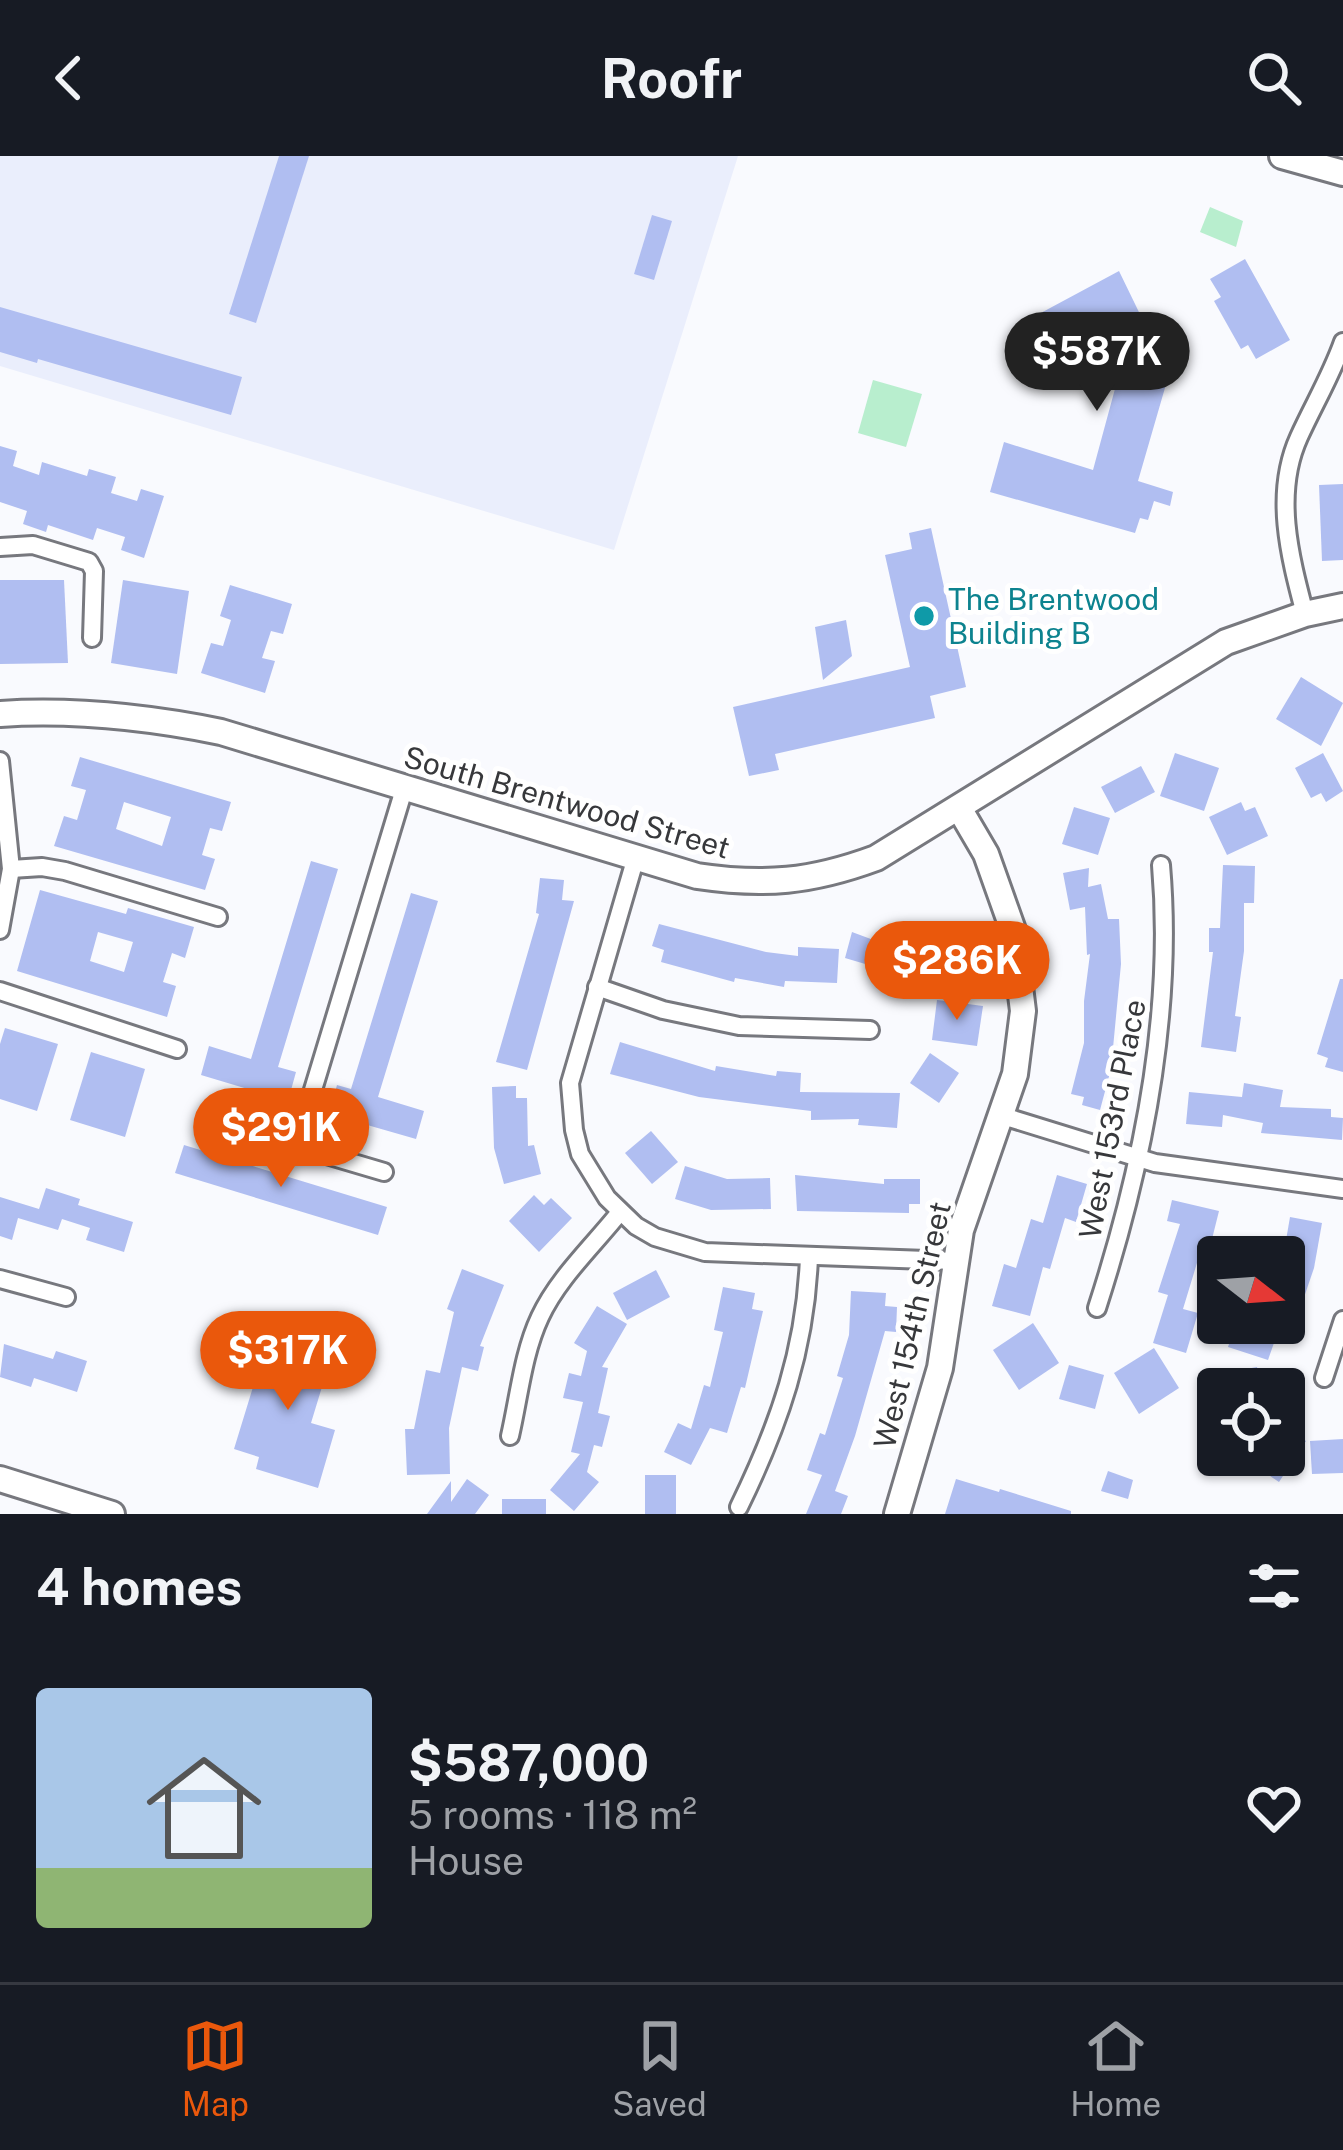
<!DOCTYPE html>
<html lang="en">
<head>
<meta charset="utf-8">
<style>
  :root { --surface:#171b24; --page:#242831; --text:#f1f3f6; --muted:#9ea1a6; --line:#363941; --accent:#ea580c }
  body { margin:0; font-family:"Public Sans",sans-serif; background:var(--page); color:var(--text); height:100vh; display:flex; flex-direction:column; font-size:45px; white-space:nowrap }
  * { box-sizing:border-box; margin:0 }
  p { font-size:39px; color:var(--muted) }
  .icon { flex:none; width:66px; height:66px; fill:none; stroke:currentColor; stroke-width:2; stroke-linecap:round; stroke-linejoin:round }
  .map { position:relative; height:1358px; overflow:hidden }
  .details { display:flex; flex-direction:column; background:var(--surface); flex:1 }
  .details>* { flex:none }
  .needle { width:78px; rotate:107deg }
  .controls { position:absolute; left:1197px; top:1080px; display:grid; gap:24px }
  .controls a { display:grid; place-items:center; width:108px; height:108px; border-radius:12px; background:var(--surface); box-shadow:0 3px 9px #0004; font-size:60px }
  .price { position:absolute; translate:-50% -102px; padding:0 27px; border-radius:42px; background:var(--accent); color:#fff; font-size:39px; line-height:78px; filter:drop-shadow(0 3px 6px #0008) }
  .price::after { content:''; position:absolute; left:50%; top:72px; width:36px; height:27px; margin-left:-18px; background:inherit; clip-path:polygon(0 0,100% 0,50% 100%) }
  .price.active { background:#222; color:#fff }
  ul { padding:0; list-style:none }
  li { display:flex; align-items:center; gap:36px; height:300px; padding:0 36px }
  li span { display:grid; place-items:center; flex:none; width:336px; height:240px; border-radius:12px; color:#555 }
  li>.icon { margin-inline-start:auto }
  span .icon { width:144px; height:144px; fill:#fffc; stroke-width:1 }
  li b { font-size:51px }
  h2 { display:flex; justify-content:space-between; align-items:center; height:144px; padding:0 36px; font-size:51px }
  header { display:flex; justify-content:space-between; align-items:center; height:156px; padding:0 36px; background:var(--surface); font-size:54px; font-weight:700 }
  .tab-bar { display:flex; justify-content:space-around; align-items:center; height:168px; border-top:3px solid var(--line); background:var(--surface); font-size:33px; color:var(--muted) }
  .tab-bar a { display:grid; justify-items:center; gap:6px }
  .tab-bar .active { color:var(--accent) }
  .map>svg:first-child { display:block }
  .built { fill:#eaeefc }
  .green { fill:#b8eece }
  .building { fill:#b0bef1; fill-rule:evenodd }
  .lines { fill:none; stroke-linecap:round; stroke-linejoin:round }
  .street-casing { stroke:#77787e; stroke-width:22 }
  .secondary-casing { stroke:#77787e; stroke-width:30 }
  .street { stroke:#fff; stroke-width:16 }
  .secondary { stroke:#fff; stroke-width:24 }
  .culture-dot { fill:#0f9aa8; stroke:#fff; stroke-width:4.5 }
  .labels { text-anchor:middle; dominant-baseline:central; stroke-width:10; stroke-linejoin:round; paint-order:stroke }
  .culture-label { font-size:30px; fill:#0d838f; stroke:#fff; text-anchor:start }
  .street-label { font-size:30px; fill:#37383b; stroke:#fff }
</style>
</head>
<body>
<header><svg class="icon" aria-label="back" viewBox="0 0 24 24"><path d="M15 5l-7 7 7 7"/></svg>Roofr<svg class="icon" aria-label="search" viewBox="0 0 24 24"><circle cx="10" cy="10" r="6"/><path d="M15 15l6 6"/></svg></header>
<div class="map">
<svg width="1343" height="1358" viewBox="0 0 1343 1358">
  <rect width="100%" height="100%" fill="#f9fafe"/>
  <path class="built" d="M 0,0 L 738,0 L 614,394 L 0,210 Z"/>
  <g class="green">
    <path d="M 1210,51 L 1243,65 L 1236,91 L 1200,76 Z"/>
    <path d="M 873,224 L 922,238 L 906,291 L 858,277 Z"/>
  </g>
  <g class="building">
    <path d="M 279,0 L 309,0 L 256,167 L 229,158 Z"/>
    <path d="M 652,59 L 672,65 L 654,124 L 634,118 Z"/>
    <path d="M 1245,103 L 1290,184 L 1256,203 L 1248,189 L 1241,193 L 1214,145 L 1221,141 L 1210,123 Z"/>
    <path d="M 1119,115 L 1169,218 L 1138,325 L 1173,336 L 1170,350 L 1154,345 L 1148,364 L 1140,362 L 1135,377 L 990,336 L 1004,286 L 1093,314 L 1119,218 L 1097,182 L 1052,210 L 1024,166 Z"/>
    <path d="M 0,151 L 242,221 L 231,259 L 38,203 L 37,207 L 0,196 Z"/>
    <path d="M 0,290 L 17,295 L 13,310 L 39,319 L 42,306 L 87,320 L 89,313 L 116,321 L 111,337 L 137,345 L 141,333 L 164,340 L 144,402 L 121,394 L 125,381 L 97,372 L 93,384 L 48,369 L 46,376 L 23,368 L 27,355 L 0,346 Z"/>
    <path d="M 1343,328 L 1343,404 L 1322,405 L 1319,329 Z"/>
    <path d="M 931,372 L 966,531 L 930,540 L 935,562 L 775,598 L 779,614 L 749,620 L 733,551 L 910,511 L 885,399 L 912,393 L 909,377 Z"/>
    <path d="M 0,424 L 64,424 L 68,507 L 0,508 Z"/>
    <path d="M 123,424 L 189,435 L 177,518 L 111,507 Z"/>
    <path d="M 230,429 L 292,448 L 283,478 L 271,475 L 262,502 L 275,505 L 265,537 L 201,517 L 211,487 L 223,490 L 231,464 L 220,460 Z"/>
    <path d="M 846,464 L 852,500 L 823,524 L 815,471 Z"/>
    <path d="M 1301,521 L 1343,547 L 1321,590 L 1276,563 Z"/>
    <path d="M 1175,597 L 1219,612 L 1204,655 L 1160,640 Z"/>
    <path d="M 1323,597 L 1343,635 L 1326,646 L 1321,637 L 1311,642 L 1295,612 Z"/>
    <path d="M 80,601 L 231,646 L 222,675 L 210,672 L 202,699 L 215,703 L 205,734 L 54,690 L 64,660 L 77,664 L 86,634 L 71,630 ZM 124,646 L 171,661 L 162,690 L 116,673 Z"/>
    <path d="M 1141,610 L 1155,636 L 1115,657 L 1101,631 Z"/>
    <path d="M 1241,646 L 1245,655 L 1255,651 L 1268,680 L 1227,699 L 1209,661 Z"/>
    <path d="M 1074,651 L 1110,662 L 1098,699 L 1062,688 Z"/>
    <path d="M 311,705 L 338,713 L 278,911 L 296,916 L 288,945 L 201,919 L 209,890 L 251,903 Z"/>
    <path d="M 1223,709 L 1255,710 L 1254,747 L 1244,747 L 1244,795 L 1235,860 L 1241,861 L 1236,896 L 1201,891 L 1213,796 L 1209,796 L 1209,772 L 1220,772 Z"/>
    <path d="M 1089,712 L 1088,731 L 1101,728 L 1108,763 L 1119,763 L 1121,808 L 1111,913 L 1100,954 L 1082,949 L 1084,941 L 1071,938 L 1084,887 L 1084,845 L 1090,798 L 1087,799 L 1085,751 L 1070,754 L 1063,717 Z"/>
    <path d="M 540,722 L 564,724 L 562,744 L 574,745 L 527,914 L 496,906 L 539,758 L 536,757 Z"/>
    <path d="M 40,734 L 126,758 L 128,752 L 194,771 L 185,802 L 172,797 L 163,826 L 176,830 L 167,861 L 17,815 ZM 98,776 L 133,786 L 124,816 L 90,805 Z"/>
    <path d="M 411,737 L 438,745 L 378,941 L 424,955 L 416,983 L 329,958 L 337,929 L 351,933 Z"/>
    <path d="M 932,765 L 949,781 L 942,789 L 959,806 L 927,840 L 886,802 L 882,813 L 845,802 L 852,776 L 903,795 Z"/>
    <path d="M 659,768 L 766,796 L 798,800 L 798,791 L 839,793 L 837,827 L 785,825 L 784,831 L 735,822 L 734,826 L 661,806 L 664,794 L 652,790 Z"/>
    <path d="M 1340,823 L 1343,823 L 1343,916 L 1325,911 L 1328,902 L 1317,898 Z"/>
    <path d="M 937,844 L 983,850 L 977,890 L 932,884 Z"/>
    <path d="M 5,872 L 58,888 L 37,955 L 0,943 L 0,888 Z"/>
    <path d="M 620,886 L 715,915 L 716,910 L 776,920 L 777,915 L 801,917 L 800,936 L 900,937 L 897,972 L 858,969 L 859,963 L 811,964 L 811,955 L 699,941 L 610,918 Z"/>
    <path d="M 91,896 L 145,913 L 125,981 L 70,964 Z"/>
    <path d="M 930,897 L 959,917 L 939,947 L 910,927 Z"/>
    <path d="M 1244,927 L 1283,934 L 1280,951 L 1331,953 L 1331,961 L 1343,962 L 1342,984 L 1261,977 L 1263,967 L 1223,959 L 1222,971 L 1186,968 L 1189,936 L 1242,941 Z"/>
    <path d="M 516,930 L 516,942 L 527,942 L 528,990 L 534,989 L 541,1018 L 504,1028 L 494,992 L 492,931 Z"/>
    <path d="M 651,975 L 678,1006 L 652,1028 L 625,997 Z"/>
    <path d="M 184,989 L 387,1051 L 378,1079 L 175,1017 Z"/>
    <path d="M 685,1010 L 727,1023 L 770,1022 L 771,1053 L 711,1054 L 675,1043 Z"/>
    <path d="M 795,1019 L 884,1028 L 884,1023 L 920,1023 L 920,1048 L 909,1048 L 909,1057 L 797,1055 Z"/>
    <path d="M 1057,1019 L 1087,1028 L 1076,1066 L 1065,1062 L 1050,1113 L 1043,1111 L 1030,1160 L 992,1150 L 1004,1108 L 1016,1112 L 1031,1063 L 1043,1067 Z"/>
    <path d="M 46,1032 L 80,1043 L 78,1049 L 133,1066 L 124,1096 L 86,1084 L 90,1072 L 62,1063 L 58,1074 L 18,1062 L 12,1084 L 0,1080 L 0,1041 L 39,1053 Z"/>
    <path d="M 534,1039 L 544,1049 L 551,1042 L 572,1062 L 539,1096 L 509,1065 Z"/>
    <path d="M 1172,1044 L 1219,1055 L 1208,1099 L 1200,1097 L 1183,1153 L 1198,1157 L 1186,1197 L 1153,1187 L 1168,1139 L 1158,1136 L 1180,1068 L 1167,1065 Z"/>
    <path d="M 1290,1061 L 1322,1067 L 1314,1112 L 1298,1159 L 1284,1155 L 1284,1096 Z"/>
    <path d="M 462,1113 L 504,1129 L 480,1190 L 484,1191 L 478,1215 L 462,1211 L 449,1272 L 450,1318 L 407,1319 L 405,1273 L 414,1273 L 426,1214 L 440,1217 L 454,1156 L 447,1153 Z"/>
    <path d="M 656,1114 L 670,1141 L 627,1164 L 613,1137 Z"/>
    <path d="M 723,1131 L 755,1137 L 752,1153 L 763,1155 L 745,1232 L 741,1231 L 727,1277 L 710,1272 L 691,1309 L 664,1296 L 678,1267 L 691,1273 L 704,1229 L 710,1231 L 723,1176 L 714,1174 Z"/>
    <path d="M 851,1135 L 886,1137 L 885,1150 L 897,1151 L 896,1176 L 885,1175 L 855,1280 L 835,1335 L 848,1340 L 841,1358 L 806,1358 L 822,1319 L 807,1314 L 820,1277 L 825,1279 L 843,1222 L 837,1220 L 849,1179 Z"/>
    <path d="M 597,1150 L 627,1168 L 602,1211 L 608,1212 L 598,1257 L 610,1260 L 602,1291 L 594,1289 L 587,1316 L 599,1326 L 574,1355 L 550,1334 L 580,1298 L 571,1296 L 583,1246 L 563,1242 L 569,1217 L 581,1220 L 587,1195 L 574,1187 Z"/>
    <path d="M 1033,1167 L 1059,1207 L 1019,1234 L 993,1194 Z"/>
    <path d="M 1236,1167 L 1281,1167 L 1268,1204 L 1228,1191 Z"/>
    <path d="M 269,1179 L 332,1198 L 311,1267 L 335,1274 L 318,1332 L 256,1313 L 259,1301 L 234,1293 Z"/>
    <path d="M 4,1188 L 53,1203 L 56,1195 L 87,1205 L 77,1236 L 34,1222 L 31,1231 L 0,1221 Z"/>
    <path d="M 1154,1192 L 1179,1232 L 1139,1258 L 1114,1217 Z"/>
    <path d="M 1069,1209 L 1104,1219 L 1095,1253 L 1059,1243 Z"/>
    <path d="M 1257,1211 L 1261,1233 L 1226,1233 L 1224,1217 Z"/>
    <path d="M 1284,1270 L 1306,1285 L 1279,1326 L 1239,1299 L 1284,1299 Z"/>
    <path d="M 1343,1283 L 1343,1317 L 1312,1318 L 1310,1285 Z"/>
    <path d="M 1108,1315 L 1133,1324 L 1128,1343 L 1101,1335 Z"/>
    <rect x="645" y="1319" width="31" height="39"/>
    <path d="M 467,1323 L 489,1339 L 475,1358 L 427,1358 L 451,1325 L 451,1346 Z"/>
    <path d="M 956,1323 L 999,1336 L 1000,1333 L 1071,1355 L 1071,1358 L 945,1358 Z"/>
    <rect x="502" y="1343" width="44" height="15"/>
  </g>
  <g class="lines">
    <defs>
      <g id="street">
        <path d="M 0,391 L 33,389 L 89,406 L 94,415 L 92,482"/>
        <path d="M 1305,458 C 1290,401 1273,338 1299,281 C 1314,248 1331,220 1343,186"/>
        <path d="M 0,605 L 11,713 L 0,774"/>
        <path d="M 636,701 L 570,927 L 574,974 L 580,998 L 607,1042 L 636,1070 L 655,1081 L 705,1096 L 954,1105"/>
        <path d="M 11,713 L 42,711 L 65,715 L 218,761"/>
        <path d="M 597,831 L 663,854 L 739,870 L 870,874"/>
        <path d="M 0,835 L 177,893"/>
        <path d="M 1003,960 L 1155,1007 L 1343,1033"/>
        <path d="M 214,966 L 296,990"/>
        <path d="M 384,1016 L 296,990 L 405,630"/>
        <path d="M 0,1123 L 66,1141"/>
        <path d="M 1097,1152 C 1143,1010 1174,858 1161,709"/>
        <path d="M 1324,1222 L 1343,1164"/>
        <path d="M 510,1280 C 519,1241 523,1197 540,1161 C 558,1122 593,1090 620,1056"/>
        <path d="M 739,1351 C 779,1269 806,1192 809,1100"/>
      </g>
      <g id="secondary">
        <path d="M 1282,0 L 1343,17"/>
        <path d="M 0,558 C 76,553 147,561 221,576 L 697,720 C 764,730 811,726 876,702 L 1226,486 L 1305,458 L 1343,450"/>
        <path d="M 0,1323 L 112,1358"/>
        <path d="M 897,1358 L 940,1212 L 961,1074 L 1015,918 L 1023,855 L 1013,774 L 986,698 L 959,652"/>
      </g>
    </defs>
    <use href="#street" class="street-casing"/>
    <use href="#secondary" class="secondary-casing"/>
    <use href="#street" class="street"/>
    <use href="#secondary" class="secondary"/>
  </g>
  <circle class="culture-dot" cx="924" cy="460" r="12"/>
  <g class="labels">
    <g class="culture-label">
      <text x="948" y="443">The Brentwood<tspan x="948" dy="34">Building B</tspan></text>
    </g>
    <g class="street-label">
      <text transform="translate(567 646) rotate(16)">South Brentwood Street</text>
      <text transform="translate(1112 963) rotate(-79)">West 153rd Place</text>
      <text transform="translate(912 1169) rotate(-77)">West 154th Street</text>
    </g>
  </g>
</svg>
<div class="controls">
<a><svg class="needle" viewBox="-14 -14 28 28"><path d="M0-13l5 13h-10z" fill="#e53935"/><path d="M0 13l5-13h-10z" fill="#9ea1a6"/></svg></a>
<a><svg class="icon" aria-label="locate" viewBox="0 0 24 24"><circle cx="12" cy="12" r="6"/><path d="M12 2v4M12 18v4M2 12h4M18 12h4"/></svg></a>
</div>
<b class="price active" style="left:1097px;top:258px">$587K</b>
<b class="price" style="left:957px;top:867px">$286K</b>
<b class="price" style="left:281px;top:1034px">$291K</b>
<b class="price" style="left:288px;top:1257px">$317K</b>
</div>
<section class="details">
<h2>4 homes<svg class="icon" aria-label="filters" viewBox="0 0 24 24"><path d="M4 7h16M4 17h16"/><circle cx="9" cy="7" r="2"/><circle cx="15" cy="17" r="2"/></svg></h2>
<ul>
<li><span style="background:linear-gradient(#a9c7e8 75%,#8fb573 0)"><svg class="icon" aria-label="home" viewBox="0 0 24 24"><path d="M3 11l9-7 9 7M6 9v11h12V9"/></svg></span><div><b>$587,000</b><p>5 rooms · 118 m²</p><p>House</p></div><svg class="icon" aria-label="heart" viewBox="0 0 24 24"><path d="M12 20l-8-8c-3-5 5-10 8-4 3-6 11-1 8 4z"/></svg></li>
</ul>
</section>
<nav class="tab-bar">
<a class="active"><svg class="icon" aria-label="map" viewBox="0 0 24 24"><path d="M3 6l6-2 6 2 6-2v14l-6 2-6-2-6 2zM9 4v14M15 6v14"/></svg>Map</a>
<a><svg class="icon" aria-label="saved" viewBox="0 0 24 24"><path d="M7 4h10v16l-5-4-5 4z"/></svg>Saved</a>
<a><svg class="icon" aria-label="home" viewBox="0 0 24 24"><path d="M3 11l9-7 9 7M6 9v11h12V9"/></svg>Home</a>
</nav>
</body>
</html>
